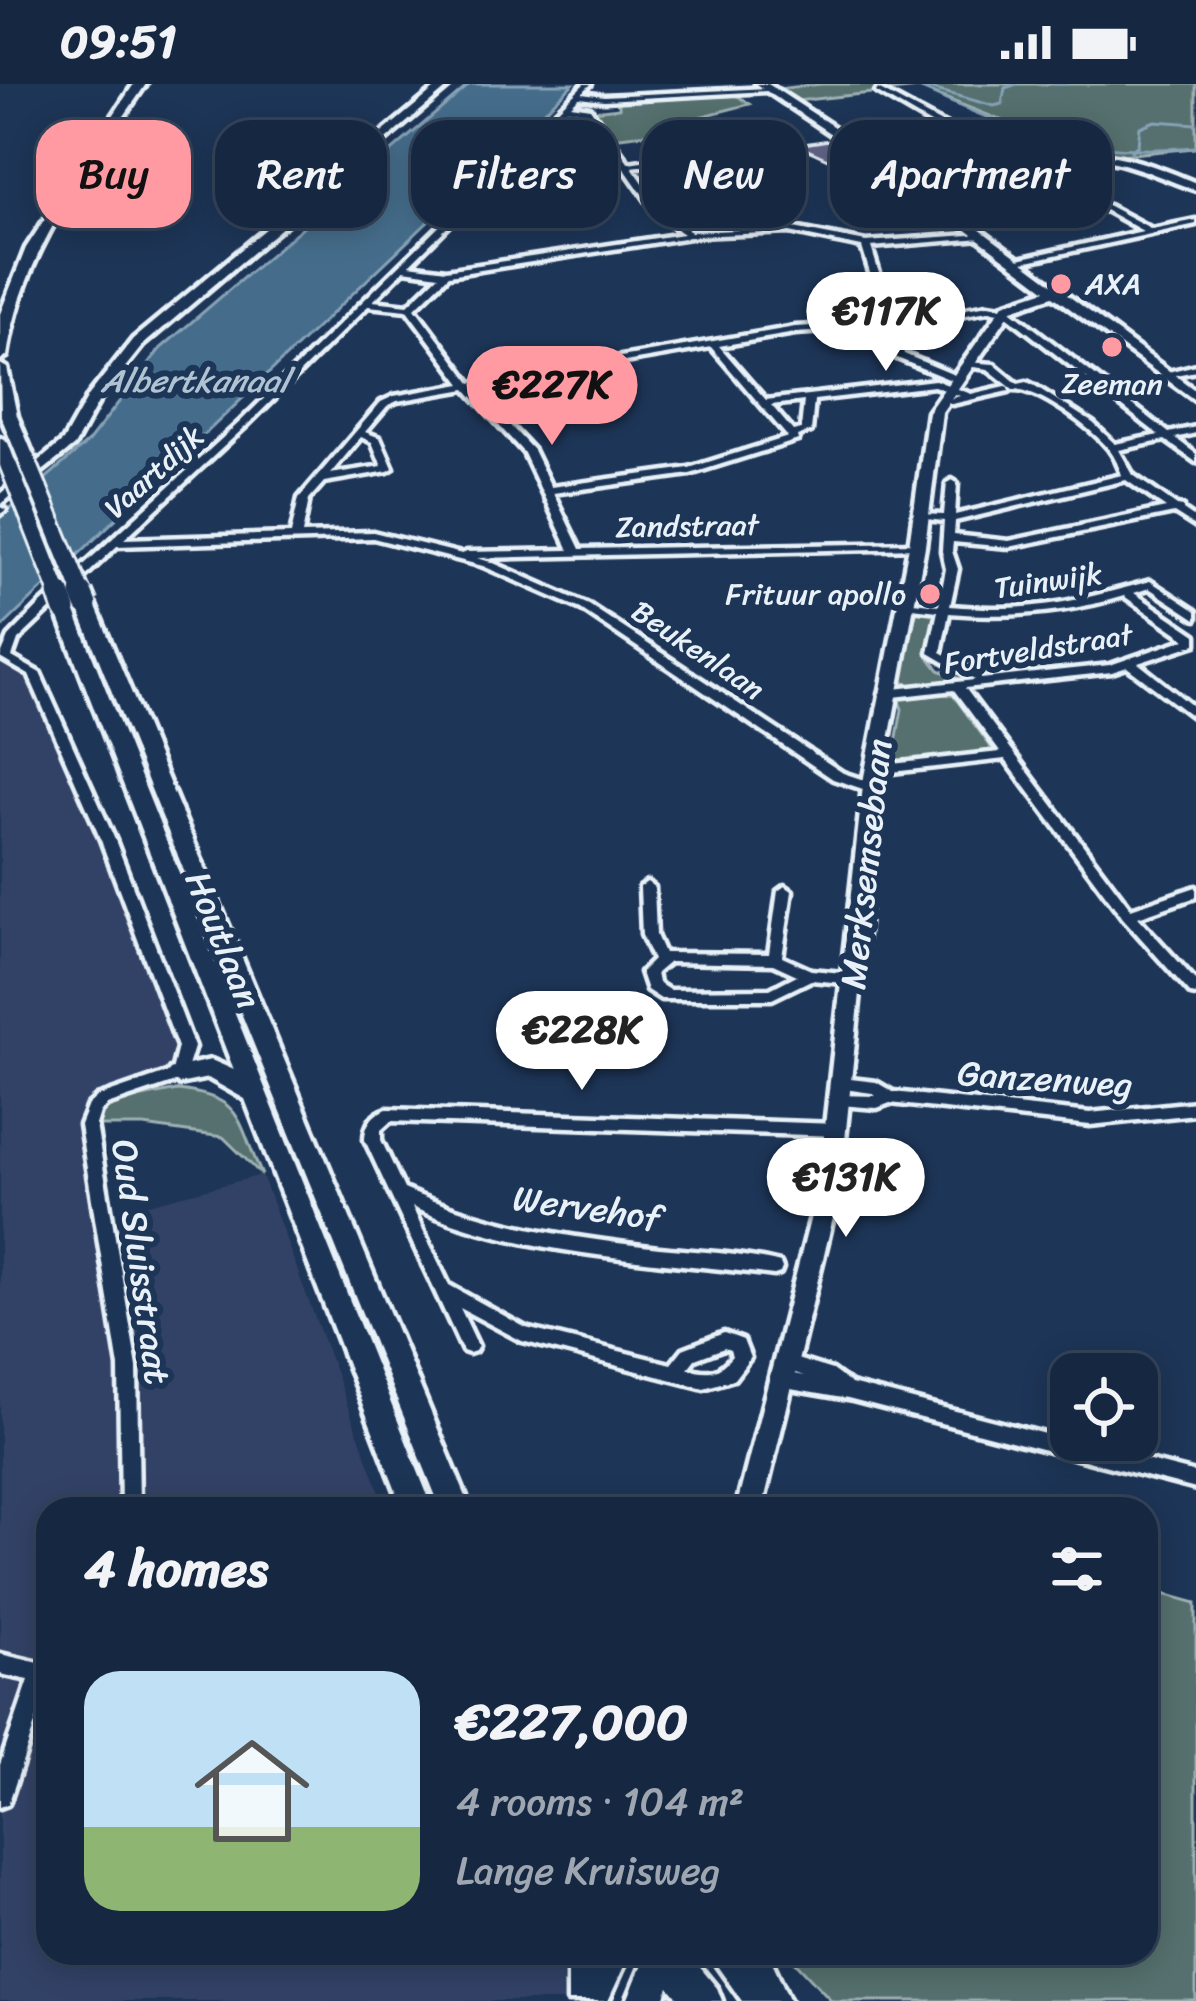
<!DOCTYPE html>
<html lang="en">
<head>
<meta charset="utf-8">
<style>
  :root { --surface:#162841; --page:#1f3048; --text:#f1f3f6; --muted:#9ea6b1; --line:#35445a; --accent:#ff9aa2 }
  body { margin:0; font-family:Sriracha,sans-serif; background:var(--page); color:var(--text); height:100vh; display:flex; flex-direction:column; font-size:45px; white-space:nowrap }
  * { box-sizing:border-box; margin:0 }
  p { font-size:39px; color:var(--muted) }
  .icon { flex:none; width:66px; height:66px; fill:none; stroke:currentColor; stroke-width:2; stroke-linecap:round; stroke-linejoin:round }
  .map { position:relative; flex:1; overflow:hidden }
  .details { position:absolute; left:36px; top:1413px; width:1122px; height:468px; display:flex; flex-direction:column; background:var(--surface); border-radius:36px; box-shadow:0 6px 30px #0003,0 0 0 3px var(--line) }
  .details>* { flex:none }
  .top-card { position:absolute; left:36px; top:36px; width:1125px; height:108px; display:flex; gap:24px }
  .fabs { position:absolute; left:1050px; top:1269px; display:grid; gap:24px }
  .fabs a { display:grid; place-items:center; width:108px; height:108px; border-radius:24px; background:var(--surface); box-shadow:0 6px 30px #0003,0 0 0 3px var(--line); font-size:60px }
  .price { position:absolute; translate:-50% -102px; padding:0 27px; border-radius:42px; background:#fff; color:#222; font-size:39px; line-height:78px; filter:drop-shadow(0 3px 6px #0008) }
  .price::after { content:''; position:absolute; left:50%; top:72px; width:36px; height:27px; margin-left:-18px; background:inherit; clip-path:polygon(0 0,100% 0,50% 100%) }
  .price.active { background:var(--accent); color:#111 }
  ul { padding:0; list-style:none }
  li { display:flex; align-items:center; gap:36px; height:300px; padding:0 48px }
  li+li { border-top:3px solid var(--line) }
  li span { display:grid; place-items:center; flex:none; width:336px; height:240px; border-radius:36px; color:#555 }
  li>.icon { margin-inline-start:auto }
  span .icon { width:144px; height:144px; fill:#fffc; stroke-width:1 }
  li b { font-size:51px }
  h2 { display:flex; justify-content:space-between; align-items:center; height:144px; padding:0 48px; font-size:51px }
  .chip { padding:0 42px; border-radius:36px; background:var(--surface); box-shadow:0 6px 30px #0003,0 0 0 3px var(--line); font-size:42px; line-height:108px }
  .chip.active { background:var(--accent); color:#111 }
  .status { display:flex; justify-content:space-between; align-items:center; height:84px; padding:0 60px; background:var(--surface); direction:ltr }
  .status svg { height:33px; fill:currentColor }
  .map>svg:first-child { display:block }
  .built { fill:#324366 }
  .green { fill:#54706e; stroke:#9eb0b3; stroke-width:3 }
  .water { fill:#446d8b; stroke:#86a2b7; stroke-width:3 }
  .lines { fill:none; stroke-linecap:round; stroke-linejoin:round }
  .stream { stroke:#86a2b7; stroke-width:3 }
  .building { fill:#646589; stroke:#e8f1f8; stroke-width:3 }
  .street-casing { stroke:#e8f1f8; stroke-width:9 }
  .secondary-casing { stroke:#e8f1f8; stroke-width:9 }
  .primary-casing { stroke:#e8f1f8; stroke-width:9 }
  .street { fill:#1d3557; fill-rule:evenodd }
  .secondary { fill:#1d3557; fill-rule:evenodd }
  .primary { fill:#1d3557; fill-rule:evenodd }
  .primary-bridge-far1-casing { stroke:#e8f1f8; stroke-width:22; stroke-linecap:butt }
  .primary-bridge-casing { stroke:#e8f1f8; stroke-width:28; stroke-linecap:butt }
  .primary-bridge-far1 { stroke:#1d3557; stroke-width:16 }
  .primary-bridge { stroke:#1d3557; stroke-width:21 }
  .poi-dot { fill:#ff9aa2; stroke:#1d3557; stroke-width:4.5 }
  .labels { text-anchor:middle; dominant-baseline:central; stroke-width:12; stroke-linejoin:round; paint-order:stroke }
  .far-poi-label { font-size:30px; fill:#e8f1f8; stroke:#1d3557; text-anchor:start }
  .far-street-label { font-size:30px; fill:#e8f1f8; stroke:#1d3557 }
  .far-water-label { font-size:33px; font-style:italic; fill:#afc3d2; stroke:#1d3557 }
  .street-label { font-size:36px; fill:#e8f1f8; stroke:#1d3557 }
</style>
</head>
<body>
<div class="status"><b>09:51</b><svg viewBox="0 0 49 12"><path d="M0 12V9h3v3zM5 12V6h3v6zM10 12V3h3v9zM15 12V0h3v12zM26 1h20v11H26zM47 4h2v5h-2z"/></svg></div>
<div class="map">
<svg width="1196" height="1917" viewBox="0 0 1196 1917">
  <rect width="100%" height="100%" fill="#1d3557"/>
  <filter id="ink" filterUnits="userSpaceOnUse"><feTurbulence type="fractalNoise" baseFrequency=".00833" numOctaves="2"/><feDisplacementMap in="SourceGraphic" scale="24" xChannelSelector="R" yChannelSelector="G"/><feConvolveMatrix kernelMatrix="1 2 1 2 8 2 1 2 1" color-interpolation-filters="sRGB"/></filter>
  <g filter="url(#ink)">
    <g class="built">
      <path d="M 683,76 L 729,106 L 766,101 L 784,143 L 689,151 L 653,119 L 628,87 Z"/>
      <path d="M 6,574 L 34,589 L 186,963 L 179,991 L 93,1025 L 106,1131 L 262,1091 L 386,1425 L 48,1425 L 48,1869 L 561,1869 L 563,1917 L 0,1917 L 0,578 Z"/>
    </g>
    <g class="green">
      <path d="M 821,0 L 1196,0 L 1196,64 L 1121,71 L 1089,68 L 1084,60 C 1064,54 1037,57 1021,44 L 919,4 L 796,17 L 778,5 Z"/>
      <path d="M 733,9 L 750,20 L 699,33 L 709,42 L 620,53 L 609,53 L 593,27 L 619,24 L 619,15 Z"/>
      <path d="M 917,526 L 937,529 L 928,572 L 939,586 L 965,597 L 918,603 L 899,597 Z"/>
      <path d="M 946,610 L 954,612 L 991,663 L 988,668 L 915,678 L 893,675 L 902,625 L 898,615 Z"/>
      <path d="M 177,1006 C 244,1013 236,1034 262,1091 L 223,1053 L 144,1042 L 94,1042 L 95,1033 L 113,1019 Z"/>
      <path d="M 1146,1505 L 1196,1519 L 1196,1917 L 832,1917 L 787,1869 L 854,1869 L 907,1879 L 910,1869 L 1146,1869 Z"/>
    </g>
    <path class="water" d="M 470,0 L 573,0 L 0,545 L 0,434 L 88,358 L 160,265 Z"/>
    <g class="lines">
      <g class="stream">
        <path d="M 912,0 C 1012,49 1084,73 1196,63"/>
        <path d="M 1054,0 L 1066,0"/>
        <path d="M 925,3 L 994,22 L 1002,20 L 1005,4 L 1017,0"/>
        <path d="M 1131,67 L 1138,61 L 1140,43 L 1155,37 L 1196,40"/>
      </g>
    </g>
    <g class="building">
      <path d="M 829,56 L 848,67 L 866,79 L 843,82 L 797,61 Z"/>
      <path d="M 645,93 L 706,111 L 727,122 L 676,120 Z"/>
    </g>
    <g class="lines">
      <defs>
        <g id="street">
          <path d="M 584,0 L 591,0 L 582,9 L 604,12 L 769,4 L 767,7 L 604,16 L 579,13 L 571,21 L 590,24 L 629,79 L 731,63 L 719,50 L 726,48 L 738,62 L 743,62 L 742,66 L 787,115 L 794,144 L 866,158 L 985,150 L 985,154 L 982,154 L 871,163 L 894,238 L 988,221 L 1008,224 L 1169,349 L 1196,343 L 1196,349 L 1175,354 L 1196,370 L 1196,378 L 1165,356 L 1119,366 L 1133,391 L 1177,422 L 1183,423 L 1183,426 L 1196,435 L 1196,443 L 1174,429 L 1009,463 L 953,458 L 952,467 L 958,485 L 950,522 C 1029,529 1075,518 1150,497 L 1196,527 L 1196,535 L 1149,504 L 1134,509 L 1196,551 L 1196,560 L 1138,579 L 1196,625 L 1196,635 L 1127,583 L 1112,588 L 965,604 L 1131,825 L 1196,803 L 1196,813 L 1138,833 L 1196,897 L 1196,911 L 1191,910 L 1123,834 L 1005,675 L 874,690 L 868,686 L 874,682 L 1000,668 L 954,606 L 885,614 L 879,610 L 885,606 L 975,596 L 929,569 L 938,527 L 904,523 L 898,520 L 904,517 L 939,521 L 946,485 L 942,467 L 944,437 L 917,434 L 917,430 L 944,431 L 947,399 L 952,396 L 957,399 L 955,431 L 1122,391 C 1119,382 1115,373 1109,365 C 1091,343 1038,304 1013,305 L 988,285 L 966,282 L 966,278 L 994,280 L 1018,300 L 1027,298 L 1035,302 L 1093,339 L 1115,360 L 1159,351 L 1002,228 L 988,227 L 896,243 L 904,270 L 959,293 L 959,297 L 956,298 L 897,274 L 887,243 L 795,249 L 719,262 L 766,316 L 935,296 L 971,310 L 1006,302 L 1009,303 L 1009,307 L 952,320 L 947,317 L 949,315 L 960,312 L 934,302 L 814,316 L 811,347 L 797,352 L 798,356 L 690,390 L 553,409 L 580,465 L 917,459 L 921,460 L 921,464 L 477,474 L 491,478 L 589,521 L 843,689 L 876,700 L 877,703 L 876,706 L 866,706 L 833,695 L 581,525 L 483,482 L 373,454 L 117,462 L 18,556 L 12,573 L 40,589 L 115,756 L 194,963 L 184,995 L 107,1021 L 100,1028 L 96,1041 L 137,1283 L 139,1425 L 121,1425 L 119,1283 L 80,1041 L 88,1021 L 97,1013 L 172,987 L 178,963 L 101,756 L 29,591 L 0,574 L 9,553 L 41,520 L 240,338 ZM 567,25 L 585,28 L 650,121 L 683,150 L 446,186 L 409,181 ZM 735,67 L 779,116 L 785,144 L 691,148 L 656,117 L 632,83 ZM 790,148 L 862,163 L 885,238 L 795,243 L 471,299 L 415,224 L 449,191 L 696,152 ZM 404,186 L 439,191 L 408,221 L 373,217 ZM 368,222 L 407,226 L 462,300 L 394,312 L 381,318 L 299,414 L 291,450 L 124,455 L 246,342 ZM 711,263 L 788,353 L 689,384 L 551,403 L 533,366 L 475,304 ZM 466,305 L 524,369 L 569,466 L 467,468 L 462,470 L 373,448 L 302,450 L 309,415 L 324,398 L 388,387 L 393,384 L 380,354 L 365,348 L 387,322 L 397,317 ZM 804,317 L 801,345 L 793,347 L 771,321 ZM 361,353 L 372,358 L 382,382 L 330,390 ZM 1126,396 L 1166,424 L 1009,457 L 954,451 L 955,437 ZM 1124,512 L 1186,555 L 1110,581 L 981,595 L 981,590 L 941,568 L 949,529 C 1010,534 1066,529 1124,512 Z"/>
          <path d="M 878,5 L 973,56 L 1002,76 L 995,78 L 966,61 L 873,73 L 876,69 L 960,57 L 876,8 Z"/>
          <path d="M 1073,103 L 1152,145 L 1196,136 L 1196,140 L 1014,180 L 1014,176 L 1143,147 L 1072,108 L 1026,117 L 1022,115 Z"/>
          <path d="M 1196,281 L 1196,287 L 1165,293 L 1160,290 Z"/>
          <path d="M 0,423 L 6,426 L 0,430 Z"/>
          <path d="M 647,798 L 654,803 L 656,851 L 664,869 L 769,870 L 778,807 L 785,802 L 792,807 L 782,873 L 811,886 L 854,890 L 861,895 L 854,900 L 811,896 L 772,915 L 661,915 L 647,906 L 641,888 L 653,876 L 642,851 L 640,803 ZM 669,878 L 773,880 L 797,891 L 770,905 L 669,906 L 658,899 L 656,889 Z"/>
          <path d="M 842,994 L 876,998 L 893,1008 L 1090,1029 L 1196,1018 L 1196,1030 L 1090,1041 L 890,1019 L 877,1024 L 840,1021 L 835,1019 L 832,1015 L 835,1011 L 876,1012 L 872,1009 L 837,1004 L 834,1000 L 837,996 Z"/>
          <path d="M 387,1025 L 837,1040 L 843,1042 L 845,1046 L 843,1050 L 837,1052 L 391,1037 L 381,1046 L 381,1056 L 404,1105 C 485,1141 571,1154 659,1164 C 699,1168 741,1169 780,1179 L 782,1184 L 780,1189 L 774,1191 C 654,1176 524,1173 412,1123 L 449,1201 L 526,1244 L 671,1280 L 683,1265 L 724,1249 L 743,1256 L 750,1274 L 734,1295 L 704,1304 L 522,1257 L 460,1224 L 478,1262 L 475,1267 L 469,1269 L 463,1267 L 365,1056 C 365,1041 372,1030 387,1025 ZM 724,1264 L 730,1266 L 732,1272 C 718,1289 709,1290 688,1284 L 695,1275 Z"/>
          <path d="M 784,1271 L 832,1286 L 851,1300 L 1196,1389 L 1196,1405 L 848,1315 L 779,1303 L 773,1300 L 770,1295 L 773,1290 L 779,1287 L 804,1292 L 778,1283 L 775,1278 L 778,1273 Z"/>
          <path d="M 0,1570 L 48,1581 L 48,1601 L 11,1712 L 8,1720 L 0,1723 L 0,1681 L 29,1596 L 0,1590 Z"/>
        </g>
        <g id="secondary">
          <path d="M 441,0 L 452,0 L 143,261 L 100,315 L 74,362 L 0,421 L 0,410 L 63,357 L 89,311 L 133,255 Z"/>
          <path d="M 756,0 L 768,0 L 909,92 C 976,80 1046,59 1115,72 C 1143,77 1170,88 1196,99 L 1196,106 C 1169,97 1143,84 1115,78 C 1049,65 981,86 916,98 L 1196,307 L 1196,317 L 1053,212 L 1012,226 L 942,328 L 925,462 L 882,693 L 840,1105 L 762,1425 L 736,1425 L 818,1105 L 864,693 L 909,462 L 928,328 L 1004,220 L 1046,206 L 903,98 Z"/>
          <path d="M 735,1869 L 768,1869 L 790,1917 L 757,1917 Z"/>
        </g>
        <g id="primary">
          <path d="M 134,0 L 146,0 C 88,86 22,166 7,272 L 0,276 L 0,230 L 26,164 Z"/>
          <path d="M 0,280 L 7,284 L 17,332 L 35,376 L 33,379 L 19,376 L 1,332 Z"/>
          <path d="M 0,354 L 8,359 L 16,380 L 14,383 L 0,380 Z"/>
          <path d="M 86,516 L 95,521 L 471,1425 L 441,1425 L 77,521 Z"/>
          <path d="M 65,521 L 74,526 L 433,1425 L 403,1425 L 245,1015 L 208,994 L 179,1000 L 167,991 L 170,985 L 211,976 L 234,986 L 56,526 Z"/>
          <path d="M 568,1869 L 630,1869 L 608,1917 L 568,1917 Z"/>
          <path d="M 647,1869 L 688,1869 L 717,1904 L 722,1917 L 681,1917 L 669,1903 L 663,1917 L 627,1917 Z"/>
          <path d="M 708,1869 L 749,1869 L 778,1904 L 783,1917 L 742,1917 Z"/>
        </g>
      </defs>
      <use href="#street" class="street-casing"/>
      <use href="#secondary" class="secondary-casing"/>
      <use href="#primary" class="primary-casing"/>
      <use href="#street" class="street"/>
      <use href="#secondary" class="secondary"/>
      <use href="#primary" class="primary"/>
      <defs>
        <g id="primary-bridge-far1">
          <path d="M 27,376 L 83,512"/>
          <path d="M 8,380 L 60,512"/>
        </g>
        <g id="primary-bridge">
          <path d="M 59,509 L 65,526"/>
          <path d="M 81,509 L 86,521"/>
        </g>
      </defs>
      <use href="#primary-bridge-far1" class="primary-bridge-far1-casing"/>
      <use href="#primary-bridge" class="primary-bridge-casing"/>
      <use href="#primary-bridge-far1" class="primary-bridge-far1"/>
      <use href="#primary-bridge" class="primary-bridge"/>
    </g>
  </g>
  <g class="poi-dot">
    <circle cx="1061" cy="200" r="12"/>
    <circle cx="1112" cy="263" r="12"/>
    <circle cx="930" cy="510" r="12"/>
  </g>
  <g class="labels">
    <g class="far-poi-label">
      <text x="1085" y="200">AXA</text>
      <text x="1112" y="300" text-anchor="middle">Zeeman</text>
      <text x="906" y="510" text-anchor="end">Frituur apollo</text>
    </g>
    <g class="far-street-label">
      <text transform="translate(154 388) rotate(-42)">Vaartdijk</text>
      <text transform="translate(687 442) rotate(-1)">Zandstraat</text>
      <text transform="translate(1048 497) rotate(-8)">Tuinwijk</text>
      <text transform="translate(1038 565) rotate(-9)">Fortveldstraat</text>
      <text transform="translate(698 566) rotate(34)">Beukenlaan</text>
    </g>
    <g class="far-water-label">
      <text x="195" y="297">Albertkanaal</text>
    </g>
    <g class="street-label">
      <text transform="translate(866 780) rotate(-84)">Merksemsebaan</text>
      <text transform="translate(223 856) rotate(68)">Houtlaan</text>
      <text transform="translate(1045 995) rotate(4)">Ganzenweg</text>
      <text transform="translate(587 1124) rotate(8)">Wervehof</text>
      <text transform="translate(141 1178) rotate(82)">Oud Sluisstraat</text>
    </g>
  </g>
</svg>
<div class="fabs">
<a><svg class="icon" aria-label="locate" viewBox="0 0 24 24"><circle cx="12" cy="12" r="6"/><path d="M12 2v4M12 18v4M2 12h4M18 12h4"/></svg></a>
</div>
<b class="price" style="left:886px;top:290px">€117K</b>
<b class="price active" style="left:552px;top:364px">€227K</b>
<b class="price" style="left:582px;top:1009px">€228K</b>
<b class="price" style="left:846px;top:1156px">€131K</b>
<div class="top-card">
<a class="chip active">Buy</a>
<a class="chip">Rent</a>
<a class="chip">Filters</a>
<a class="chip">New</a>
<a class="chip">Apartment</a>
</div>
<section class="details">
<h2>4 homes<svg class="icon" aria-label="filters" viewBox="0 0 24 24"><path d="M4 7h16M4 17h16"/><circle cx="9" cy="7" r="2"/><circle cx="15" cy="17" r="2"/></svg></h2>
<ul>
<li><span style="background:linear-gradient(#bfe0f5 65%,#8fb573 0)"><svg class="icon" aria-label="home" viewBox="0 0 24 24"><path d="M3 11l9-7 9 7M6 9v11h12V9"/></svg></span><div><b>€227,000</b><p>4 rooms · 104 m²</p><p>Lange Kruisweg</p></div></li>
</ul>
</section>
</div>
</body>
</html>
